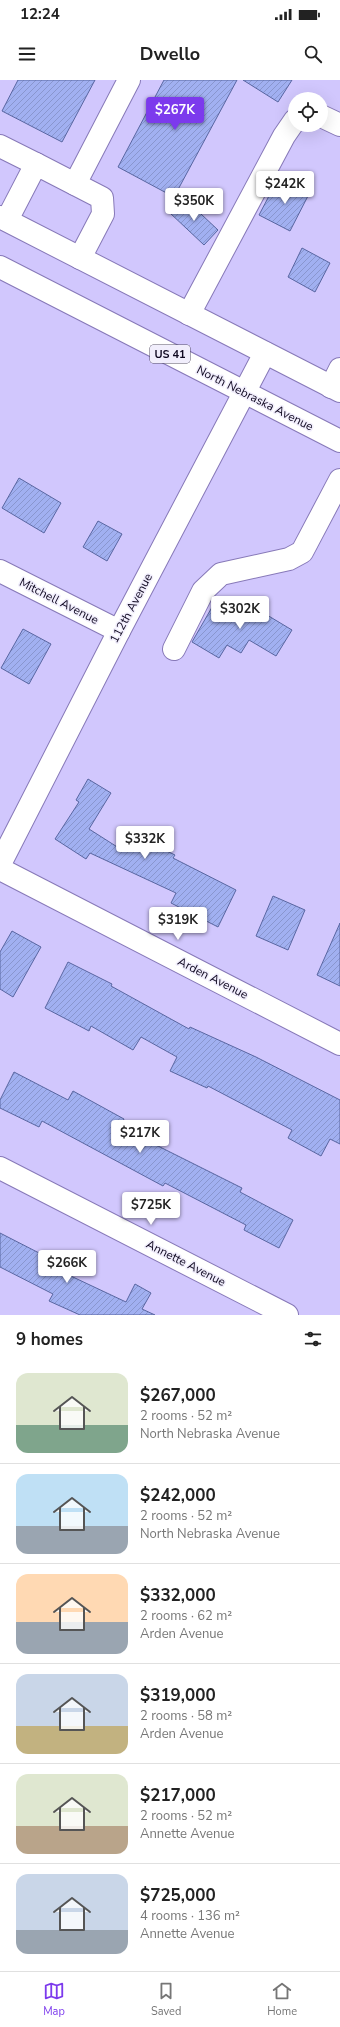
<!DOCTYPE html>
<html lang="en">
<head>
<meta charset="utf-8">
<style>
  :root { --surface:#fff; --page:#f2f2f2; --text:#222; --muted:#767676; --line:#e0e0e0; --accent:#7c3aed }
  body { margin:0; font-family:"Nunito Sans",sans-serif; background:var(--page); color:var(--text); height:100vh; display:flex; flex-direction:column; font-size:15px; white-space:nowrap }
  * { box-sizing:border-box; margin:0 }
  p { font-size:13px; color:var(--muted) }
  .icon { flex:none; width:22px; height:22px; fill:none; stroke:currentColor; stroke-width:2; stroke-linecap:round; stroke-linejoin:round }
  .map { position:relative; height:1235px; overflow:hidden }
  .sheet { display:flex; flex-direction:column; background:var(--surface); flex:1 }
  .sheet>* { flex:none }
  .fabs { position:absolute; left:288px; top:12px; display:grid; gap:8px }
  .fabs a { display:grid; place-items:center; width:40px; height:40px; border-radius:50%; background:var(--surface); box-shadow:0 4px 16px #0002; font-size:20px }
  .price { position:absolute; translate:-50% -34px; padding:0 9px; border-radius:4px; background:#fff; color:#222; font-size:13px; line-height:26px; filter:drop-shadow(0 1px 2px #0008) }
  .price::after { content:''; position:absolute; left:50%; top:24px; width:12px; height:9px; margin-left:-6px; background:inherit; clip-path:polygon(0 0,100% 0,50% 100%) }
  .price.current { background:var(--accent); color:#fff }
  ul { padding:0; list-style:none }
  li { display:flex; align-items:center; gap:12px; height:100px; padding:0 16px }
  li+li { border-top:1px solid var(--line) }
  li span { display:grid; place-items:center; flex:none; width:112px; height:80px; border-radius:12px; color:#555 }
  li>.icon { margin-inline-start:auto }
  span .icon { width:48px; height:48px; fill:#fffc; stroke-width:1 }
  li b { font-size:17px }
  h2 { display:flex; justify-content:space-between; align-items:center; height:48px; padding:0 16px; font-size:17px }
  .status { display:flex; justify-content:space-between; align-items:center; height:28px; padding:0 20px; background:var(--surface); direction:ltr }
  .status svg { height:11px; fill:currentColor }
  header { display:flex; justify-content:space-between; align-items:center; height:52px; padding:0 16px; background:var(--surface); font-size:18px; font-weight:700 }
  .dock { display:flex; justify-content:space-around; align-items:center; height:56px; border-top:1px solid var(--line); background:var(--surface); font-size:11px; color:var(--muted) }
  .dock a { display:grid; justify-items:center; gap:2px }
  .dock .current { color:var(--accent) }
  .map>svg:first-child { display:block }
  .building { fill:url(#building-hatch); stroke:#5966a1 }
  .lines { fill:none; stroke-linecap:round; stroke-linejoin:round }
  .minor-casing { stroke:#8779b8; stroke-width:24 }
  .major-casing { stroke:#8779b8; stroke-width:24 }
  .minor { stroke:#fff; stroke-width:22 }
  .major { stroke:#fff; stroke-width:22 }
  .labels { text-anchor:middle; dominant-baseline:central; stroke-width:3; stroke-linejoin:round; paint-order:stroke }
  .shield { fill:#f1eefc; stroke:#534d62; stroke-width:1 }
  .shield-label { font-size:11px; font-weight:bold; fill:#0f0820 }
  .street-label { font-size:12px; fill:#0f0820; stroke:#f1eefc }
</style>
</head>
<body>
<div class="status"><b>12:24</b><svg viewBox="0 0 49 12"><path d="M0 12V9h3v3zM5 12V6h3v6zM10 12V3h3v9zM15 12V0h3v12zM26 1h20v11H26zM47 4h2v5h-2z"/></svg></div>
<header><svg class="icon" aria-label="menu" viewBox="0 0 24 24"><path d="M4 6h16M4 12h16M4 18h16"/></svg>Dwello<svg class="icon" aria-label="search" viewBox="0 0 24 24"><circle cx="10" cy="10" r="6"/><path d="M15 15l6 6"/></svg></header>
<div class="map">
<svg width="340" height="1235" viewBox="0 0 340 1235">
  <defs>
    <pattern id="building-hatch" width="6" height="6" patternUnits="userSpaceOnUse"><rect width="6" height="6" fill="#a1b0f1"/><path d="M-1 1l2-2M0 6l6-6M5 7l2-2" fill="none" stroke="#8996ce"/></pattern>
  </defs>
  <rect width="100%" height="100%" fill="#d1c7fd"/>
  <g class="building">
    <path d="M 18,0 L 95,0 L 62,62 L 2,31 Z"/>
    <path d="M 164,0 L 237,0 L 174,117 L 118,87 Z"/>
    <path d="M 243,0 L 292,0 L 278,22 Z"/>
    <path d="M 283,98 L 309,114 L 290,151 L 259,135 L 269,116 L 271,116 Z"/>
    <path d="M 184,118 L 218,150 L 204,165 L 170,133 Z"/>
    <path d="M 302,168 L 330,183 L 315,212 L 288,197 Z"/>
    <path d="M 19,398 L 61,423 L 44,453 L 2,428 Z"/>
    <path d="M 98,441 L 122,454 L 107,481 L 83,467 Z"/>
    <path d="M 237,517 L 292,550 L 276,576 L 249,560 L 241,573 L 227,565 L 219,578 L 192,562 L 215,522 L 229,530 Z"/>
    <path d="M 23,549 L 51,564 L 29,604 L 1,588 Z"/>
    <path d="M 88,699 L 111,713 L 89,749 L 122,770 L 129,753 L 175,775 L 173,778 L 236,810 L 218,847 L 171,823 L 176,813 L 90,773 L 86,779 L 55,759 L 79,722 L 76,720 Z"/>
    <path d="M 273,816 L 305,830 L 288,870 L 256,856 Z"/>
    <path d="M 340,843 L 340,906 L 317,895 Z"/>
    <path d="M 12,851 L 41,867 L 13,917 L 0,909 L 0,872 Z"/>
    <path d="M 68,882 L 112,904 L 111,906 L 189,949 L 190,947 L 256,977 L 340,1020 L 340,1064 L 330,1059 L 321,1076 L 288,1058 L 292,1050 L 208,1006 L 207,1008 L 170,991 L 177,977 L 141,957 L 133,970 L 91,946 L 89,951 L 45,928 Z"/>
    <path d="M 14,992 L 68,1020 L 73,1011 L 124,1039 L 120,1047 L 242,1108 L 240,1112 L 293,1140 L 279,1168 L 244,1150 L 246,1145 L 165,1103 L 163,1106 L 42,1041 L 39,1047 L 0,1028 L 0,1020 Z"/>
    <path d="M 0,1153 L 45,1176 L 41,1182 L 126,1222 L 135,1204 L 151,1213 L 142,1229 L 155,1235 L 80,1235 L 49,1221 L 53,1214 L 0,1187 Z"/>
  </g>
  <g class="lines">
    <defs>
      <g id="minor">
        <path d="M 321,36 L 340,45"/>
        <path d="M 0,66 L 36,84"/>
        <path d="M 75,104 L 129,0"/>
        <path d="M 7,140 L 36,84 L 102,118 L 103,134 L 80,178"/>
        <path d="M 189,234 L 284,56 L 295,40"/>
        <path d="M 331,307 L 340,289"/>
        <path d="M 0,491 L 119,551"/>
        <path d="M 174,569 L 203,511 L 221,494 L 289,479 L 302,472 L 340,400"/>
        <path d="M 0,784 L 119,551 L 265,273"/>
        <path d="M 0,789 L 340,964"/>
        <path d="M 0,1088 L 287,1235"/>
      </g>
      <g id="major">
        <path d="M 0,137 L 340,311"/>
        <path d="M 0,187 L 340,361"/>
      </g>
    </defs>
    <use href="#minor" class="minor-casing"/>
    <use href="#major" class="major-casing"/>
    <use href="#minor" class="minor"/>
    <use href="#major" class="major"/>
  </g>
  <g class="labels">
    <rect class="shield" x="150" y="265" width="40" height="18" rx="3"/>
    <g class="shield-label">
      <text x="170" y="274">US 41</text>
    </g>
    <g class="street-label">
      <text transform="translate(255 318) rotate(27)">North Nebraska Avenue</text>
      <text transform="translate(59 521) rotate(27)">Mitchell Avenue</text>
      <text transform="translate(131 528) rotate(-62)">112th Avenue</text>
      <text transform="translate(213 898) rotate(27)">Arden Avenue</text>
      <text transform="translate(186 1183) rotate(27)">Annette Avenue</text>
    </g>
  </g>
</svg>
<div class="fabs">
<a><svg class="icon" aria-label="locate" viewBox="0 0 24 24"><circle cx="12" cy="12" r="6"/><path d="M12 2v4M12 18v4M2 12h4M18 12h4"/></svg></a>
</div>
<b class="price current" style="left:175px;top:51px">$267K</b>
<b class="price" style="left:285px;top:125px">$242K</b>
<b class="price" style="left:194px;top:142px">$350K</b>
<b class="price" style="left:240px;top:550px">$302K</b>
<b class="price" style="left:145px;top:780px">$332K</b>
<b class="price" style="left:178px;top:861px">$319K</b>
<b class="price" style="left:140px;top:1074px">$217K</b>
<b class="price" style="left:151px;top:1146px">$725K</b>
<b class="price" style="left:67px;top:1204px">$266K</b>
</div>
<section class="sheet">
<h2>9 homes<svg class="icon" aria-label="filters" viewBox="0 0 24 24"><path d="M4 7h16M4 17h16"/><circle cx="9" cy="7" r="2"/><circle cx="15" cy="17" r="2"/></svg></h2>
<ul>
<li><span style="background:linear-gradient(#dfe7d0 65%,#7fa58c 0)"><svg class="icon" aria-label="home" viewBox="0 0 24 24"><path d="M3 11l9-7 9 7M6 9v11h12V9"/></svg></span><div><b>$267,000</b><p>2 rooms · 52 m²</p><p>North Nebraska Avenue</p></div></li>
<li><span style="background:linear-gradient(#bfe0f5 65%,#9aa5b1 0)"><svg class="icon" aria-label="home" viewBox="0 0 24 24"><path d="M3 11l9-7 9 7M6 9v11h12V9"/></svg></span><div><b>$242,000</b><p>2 rooms · 52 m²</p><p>North Nebraska Avenue</p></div></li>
<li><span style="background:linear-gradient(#ffd9b3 60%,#9aa5b1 0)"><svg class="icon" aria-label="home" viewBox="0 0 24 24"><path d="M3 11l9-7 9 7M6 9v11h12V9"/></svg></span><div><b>$332,000</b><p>2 rooms · 62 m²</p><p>Arden Avenue</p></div></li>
<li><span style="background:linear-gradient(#c9d6e8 65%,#c2b280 0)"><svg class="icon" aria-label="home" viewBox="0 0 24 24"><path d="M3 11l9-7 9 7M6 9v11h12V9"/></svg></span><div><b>$319,000</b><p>2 rooms · 58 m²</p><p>Arden Avenue</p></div></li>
<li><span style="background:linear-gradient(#dfe7d0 65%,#b9a48a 0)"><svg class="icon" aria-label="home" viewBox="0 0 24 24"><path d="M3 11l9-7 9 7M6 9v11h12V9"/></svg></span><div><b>$217,000</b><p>2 rooms · 52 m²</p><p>Annette Avenue</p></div></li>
<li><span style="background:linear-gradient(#c9d6e8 70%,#9aa5b1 0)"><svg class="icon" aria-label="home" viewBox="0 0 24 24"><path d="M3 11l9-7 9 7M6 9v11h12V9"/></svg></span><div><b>$725,000</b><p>4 rooms · 136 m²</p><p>Annette Avenue</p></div></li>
</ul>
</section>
<nav class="dock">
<a class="current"><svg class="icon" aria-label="map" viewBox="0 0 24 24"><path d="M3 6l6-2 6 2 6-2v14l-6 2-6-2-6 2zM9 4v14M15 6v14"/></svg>Map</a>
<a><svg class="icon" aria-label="saved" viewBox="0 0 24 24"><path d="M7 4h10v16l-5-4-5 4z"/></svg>Saved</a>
<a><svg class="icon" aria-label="home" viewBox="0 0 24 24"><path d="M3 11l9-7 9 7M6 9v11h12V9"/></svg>Home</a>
</nav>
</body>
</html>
